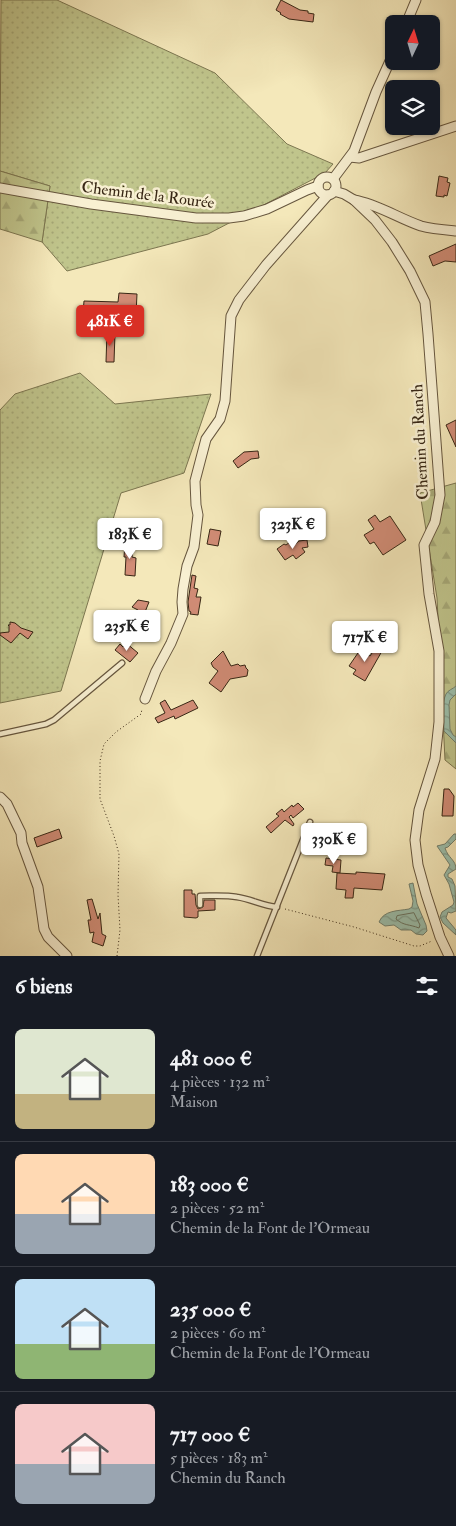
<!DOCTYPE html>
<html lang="fr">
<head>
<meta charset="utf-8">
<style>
  :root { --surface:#171b24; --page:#20242c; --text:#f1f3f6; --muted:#9ea1a6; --line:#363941; --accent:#d93025 }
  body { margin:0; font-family:"IM FELL Double Pica",serif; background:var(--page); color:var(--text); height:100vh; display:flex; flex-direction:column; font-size:19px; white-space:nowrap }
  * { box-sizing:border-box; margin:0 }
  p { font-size:16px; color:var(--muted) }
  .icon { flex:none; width:28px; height:28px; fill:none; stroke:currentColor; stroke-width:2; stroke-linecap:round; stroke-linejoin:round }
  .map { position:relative; height:956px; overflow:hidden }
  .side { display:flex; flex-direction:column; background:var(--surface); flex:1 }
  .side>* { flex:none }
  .needle { width:32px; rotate:4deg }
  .tools { position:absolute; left:385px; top:15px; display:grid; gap:10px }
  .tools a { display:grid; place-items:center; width:55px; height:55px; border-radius:8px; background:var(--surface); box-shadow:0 1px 4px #0004; font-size:25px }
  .price { position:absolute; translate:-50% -42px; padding:0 11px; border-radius:5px; background:#fff; color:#222; font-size:16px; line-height:32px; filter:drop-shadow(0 1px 2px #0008) }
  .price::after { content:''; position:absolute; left:50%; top:30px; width:15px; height:11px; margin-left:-8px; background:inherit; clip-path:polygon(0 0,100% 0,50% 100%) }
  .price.on { background:var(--accent); color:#fff }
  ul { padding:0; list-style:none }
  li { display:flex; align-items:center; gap:15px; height:125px; padding:0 15px }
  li+li { border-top:1px solid var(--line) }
  li span { display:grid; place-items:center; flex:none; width:140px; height:100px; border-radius:8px; color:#555 }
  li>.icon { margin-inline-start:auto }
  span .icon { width:60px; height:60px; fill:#fffc; stroke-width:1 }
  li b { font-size:21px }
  h2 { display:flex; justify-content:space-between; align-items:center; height:60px; padding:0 15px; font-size:21px }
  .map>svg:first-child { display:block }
  .grass { fill:url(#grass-dots); stroke:#7c7650 }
  .forest { fill:url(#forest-firs); stroke:#7c7650 }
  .water { fill:url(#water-waves); stroke:#748270 }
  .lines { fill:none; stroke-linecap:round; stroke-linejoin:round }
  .shore { stroke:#6a7360; stroke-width:1 }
  .building { fill:#d18c76; stroke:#372614 }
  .service-casing { stroke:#66563e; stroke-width:7 }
  .minor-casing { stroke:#66563e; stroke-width:11 }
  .path { stroke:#372614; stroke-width:1; stroke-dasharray:1 2.5; stroke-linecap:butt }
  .service { stroke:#f8f0d2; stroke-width:4.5 }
  .minor { stroke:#f8f0d2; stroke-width:9 }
  .labels { text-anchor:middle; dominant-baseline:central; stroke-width:5; stroke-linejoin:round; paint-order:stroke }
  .street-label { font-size:16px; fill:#372614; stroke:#f8f0d2 }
</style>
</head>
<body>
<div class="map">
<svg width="456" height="956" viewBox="0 0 456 956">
  <defs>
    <pattern id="grass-dots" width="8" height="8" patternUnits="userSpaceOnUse" patternTransform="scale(1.25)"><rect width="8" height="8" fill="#c0c58c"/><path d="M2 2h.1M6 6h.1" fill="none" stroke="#a6a978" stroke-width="1.8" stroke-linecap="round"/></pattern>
    <pattern id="forest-firs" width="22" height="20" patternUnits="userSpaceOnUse" patternTransform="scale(1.25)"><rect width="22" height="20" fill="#c0c58c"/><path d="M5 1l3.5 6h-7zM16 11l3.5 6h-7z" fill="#a6a978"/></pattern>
    <pattern id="water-waves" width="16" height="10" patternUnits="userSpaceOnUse" patternTransform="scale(1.25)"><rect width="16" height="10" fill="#9cc0ad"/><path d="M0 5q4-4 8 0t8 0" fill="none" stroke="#809c8c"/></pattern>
  </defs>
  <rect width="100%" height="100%" fill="#f4e8ba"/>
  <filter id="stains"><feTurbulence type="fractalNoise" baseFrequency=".004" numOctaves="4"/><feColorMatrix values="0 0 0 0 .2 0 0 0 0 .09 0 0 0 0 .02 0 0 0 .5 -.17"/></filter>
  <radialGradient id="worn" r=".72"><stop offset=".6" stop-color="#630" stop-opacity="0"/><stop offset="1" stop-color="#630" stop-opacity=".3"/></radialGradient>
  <g class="grass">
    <path d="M 1,0 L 57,0 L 215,73 L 287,144 L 333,164 L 325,173 L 208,234 L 67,271 L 42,242 L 50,186 L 0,171 Z"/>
    <path d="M 80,373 L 115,404 L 211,394 L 184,473 L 121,493 L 61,691 L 0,703 L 0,410 L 15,394 Z"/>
  </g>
  <g class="forest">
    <path d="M 0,171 L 50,186 L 42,242 L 0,229 Z"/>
    <path d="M 456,483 L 456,769 L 445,760 L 437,598 L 420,493 Z"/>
  </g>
  <g class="water">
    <path d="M 456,686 L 456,694 L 450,700 L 449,705 L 450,729 L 453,735 L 456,737 L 456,743 L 444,731 C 444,720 441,704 446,694 C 448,690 453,689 456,686 Z"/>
    <path d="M 454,834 L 456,834 L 456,839 L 448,847 L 445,848 C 448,858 456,860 456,869 L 448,874 L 448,877 L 452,879 L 455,886 L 456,911 L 451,913 L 448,912 L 446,918 L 456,930 L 456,935 L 443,923 L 440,917 L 442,912 L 453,905 L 454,902 L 449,884 L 444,875 L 450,865 L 437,846 L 445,844 Z"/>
    <path d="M 413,883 L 417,904 L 426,925 L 427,931 L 423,935 L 416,934 L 411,930 L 401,930 L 394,925 L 385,926 L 379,922 C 384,910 398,911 409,909 L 412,907 L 413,901 L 409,884 Z"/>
  </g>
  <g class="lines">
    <path class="shore" d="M 414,913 L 420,925 L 419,928 C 409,924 404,926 396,919 L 397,916 Z"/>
  </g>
  <g class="building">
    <path d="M 281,0 L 300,10 L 308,11 L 308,13 L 314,14 L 313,22 L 289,19 L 280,14 L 281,13 L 276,10 Z"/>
    <path d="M 439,176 L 448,178 L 447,182 L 450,183 L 447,196 L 444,195 L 444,197 L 436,196 Z"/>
    <path d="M 456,244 L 456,262 L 445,261 L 433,266 L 429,256 Z"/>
    <path d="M 119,293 L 137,294 L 136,314 L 83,313 L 84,301 L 118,302 Z"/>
    <path d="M 107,332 L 115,333 L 114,362 L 106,362 Z"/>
    <path d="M 456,420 L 456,447 L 446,425 Z"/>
    <path d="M 258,451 L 259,458 L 251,459 L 238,468 L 233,461 L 244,452 Z"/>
    <path d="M 375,515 L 380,522 L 390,516 L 406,540 L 383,555 L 374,542 L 370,544 L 364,535 L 374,529 L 368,520 Z"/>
    <path d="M 210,529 L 221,531 L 218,546 L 207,544 Z"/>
    <path d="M 307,540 L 308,547 L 302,548 L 305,552 L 296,559 L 293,555 L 285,560 L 277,549 L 284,544 L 286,545 L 290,542 L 293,546 L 299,541 Z"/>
    <path d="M 125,543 L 133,544 L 132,557 L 136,558 L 135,576 L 125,575 L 126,557 L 124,557 Z"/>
    <path d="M 192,575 L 196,576 L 194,588 L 198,589 L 196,597 L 201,597 L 198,615 L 190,614 L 191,612 L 189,611 L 188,602 Z"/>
    <path d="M 138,600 L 149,602 L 145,612 L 150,614 L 146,626 L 133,621 L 138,610 L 132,607 Z"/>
    <path d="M 10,622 L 15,623 L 21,628 L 33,632 L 28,639 L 20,633 L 11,643 L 0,635 L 0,633 L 9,632 L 9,626 L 8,625 L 10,625 Z"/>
    <path d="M 126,643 L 138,653 L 130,662 L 115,650 L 120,644 L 123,647 Z"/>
    <path d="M 376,647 L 382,651 L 365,681 L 353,674 L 356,670 L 349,666 L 360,650 L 370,656 Z"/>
    <path d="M 223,651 L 231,666 L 238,664 L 240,666 L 245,665 L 246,668 L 248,670 L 247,676 L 230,679 L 221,692 L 209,683 L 218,671 L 213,667 L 211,663 Z"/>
    <path d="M 165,700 L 171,710 L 193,700 L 198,708 L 175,719 L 174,716 L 158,723 L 155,718 L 165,713 L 160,703 Z"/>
    <path d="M 444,789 L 449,789 L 454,796 L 453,816 L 442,816 Z"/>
    <path d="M 298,803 L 304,809 L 293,818 L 291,815 L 289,817 L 294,824 L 293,826 L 285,820 L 271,833 L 266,827 L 279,816 L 276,814 L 282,809 L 284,812 L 292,805 L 293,807 Z"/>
    <path d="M 59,829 L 62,838 L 37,847 L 34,838 Z"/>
    <path d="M 326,858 L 341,860 L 340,873 L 332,872 L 333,866 L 325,865 Z"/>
    <path d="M 356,872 L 385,874 L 382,890 L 354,888 L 353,898 L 345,898 L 346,890 L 336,889 L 337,873 L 356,874 Z"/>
    <path d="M 184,890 L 192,890 L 192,894 L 195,894 L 196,905 L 198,909 L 203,907 L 204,900 L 215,900 L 215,910 L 198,911 L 198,917 L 196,918 L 184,917 Z"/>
    <path d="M 92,899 L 98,919 L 100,913 L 102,934 L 106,936 L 103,946 L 92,942 L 94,932 L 90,933 L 88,920 L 91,920 L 87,900 Z"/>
  </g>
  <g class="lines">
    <defs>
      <g id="service">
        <path d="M 0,734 L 46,724 L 54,720 L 122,663"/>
        <path d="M 200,905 L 200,896 C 213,896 225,895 237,897 C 251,899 263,906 277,907"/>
        <path d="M 257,956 L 310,822"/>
      </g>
      <g id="minor">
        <path d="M 406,24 L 416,0"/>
        <path d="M 350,157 L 359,158 L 456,126"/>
        <circle cx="327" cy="186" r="9"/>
        <path d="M 333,179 L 354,151 L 376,92 L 394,52"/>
        <path d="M 0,188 L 91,204 L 196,218 L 229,218 L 244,216 L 267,209 L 307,190 L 318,186"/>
        <path d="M 334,191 L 344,194 L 354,200 L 375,220 L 392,242 L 410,271 L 425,302 L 428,334 L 440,495 L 435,522 L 424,545 L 429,594 L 439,651 L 439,722 L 435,759 L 419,810 L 415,840 L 418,865 L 426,894 L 440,937 L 449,956"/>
        <path d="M 354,200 C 377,204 398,218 421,226 C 432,229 445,230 456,231"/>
        <path d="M 145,699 L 156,671 L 171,643 L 183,614 L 182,602 L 183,589 L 187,566 L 194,547 L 198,515 L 196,505 L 195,481 L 206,439 L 220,419 L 225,401 L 231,316 L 239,300 L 266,265 L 328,195"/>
        <path d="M 0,797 L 7,804 L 21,833 L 22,843 L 38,887 L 44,929 L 48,937 L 67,956"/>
      </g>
    </defs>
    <use href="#service" class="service-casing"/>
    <use href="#minor" class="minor-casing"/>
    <g class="path">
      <path d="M 285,909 L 354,927 L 414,946 L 420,946 L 432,941"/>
      <path d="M 117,956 L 120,930 L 118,895 L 119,854 L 114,836 L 100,799 L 100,761 L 104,744 L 116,732 L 141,714 L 142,709"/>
    </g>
    <use href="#service" class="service"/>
    <use href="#minor" class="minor"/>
  </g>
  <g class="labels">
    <g class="street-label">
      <text transform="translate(148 195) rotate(7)">Chemin de la Rourée</text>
      <text transform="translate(420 442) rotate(-93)">Chemin du Ranch</text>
    </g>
  </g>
  <rect width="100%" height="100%" filter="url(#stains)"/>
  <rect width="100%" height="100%" fill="url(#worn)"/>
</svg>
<div class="tools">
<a><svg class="needle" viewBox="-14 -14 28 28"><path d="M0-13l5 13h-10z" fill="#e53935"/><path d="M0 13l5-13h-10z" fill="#9ea1a6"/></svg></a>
<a><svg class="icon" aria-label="layers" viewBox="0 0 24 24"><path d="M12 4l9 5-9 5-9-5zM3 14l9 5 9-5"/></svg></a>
</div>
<b class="price on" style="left:110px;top:347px">481K €</b>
<b class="price" style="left:293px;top:550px">323K €</b>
<b class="price" style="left:130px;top:560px">183K €</b>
<b class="price" style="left:127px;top:652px">235K €</b>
<b class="price" style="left:365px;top:663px">717K €</b>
<b class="price" style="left:334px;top:865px">330K €</b>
</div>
<section class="side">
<h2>6 biens<svg class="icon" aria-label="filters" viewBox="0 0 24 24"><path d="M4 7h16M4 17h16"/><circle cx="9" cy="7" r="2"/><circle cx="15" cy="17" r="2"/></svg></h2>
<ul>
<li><span style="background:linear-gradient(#dfe7d0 65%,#c2b280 0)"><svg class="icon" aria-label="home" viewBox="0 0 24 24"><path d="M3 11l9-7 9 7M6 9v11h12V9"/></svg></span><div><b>481 000 €</b><p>4 pièces · 132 m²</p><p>Maison</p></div></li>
<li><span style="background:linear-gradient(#ffd9b3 60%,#9aa5b1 0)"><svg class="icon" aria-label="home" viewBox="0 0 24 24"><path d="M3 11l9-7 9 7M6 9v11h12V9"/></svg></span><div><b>183 000 €</b><p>2 pièces · 52 m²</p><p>Chemin de la Font de l'Ormeau</p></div></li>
<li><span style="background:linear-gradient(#bfe0f5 65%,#8fb573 0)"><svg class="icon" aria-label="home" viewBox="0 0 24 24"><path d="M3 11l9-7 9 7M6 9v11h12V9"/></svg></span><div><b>235 000 €</b><p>2 pièces · 60 m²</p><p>Chemin de la Font de l'Ormeau</p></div></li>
<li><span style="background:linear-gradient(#f6c9c9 60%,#9aa5b1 0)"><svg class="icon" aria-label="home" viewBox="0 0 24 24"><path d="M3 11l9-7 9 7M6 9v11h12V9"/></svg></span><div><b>717 000 €</b><p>5 pièces · 183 m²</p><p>Chemin du Ranch</p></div></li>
</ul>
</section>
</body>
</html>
